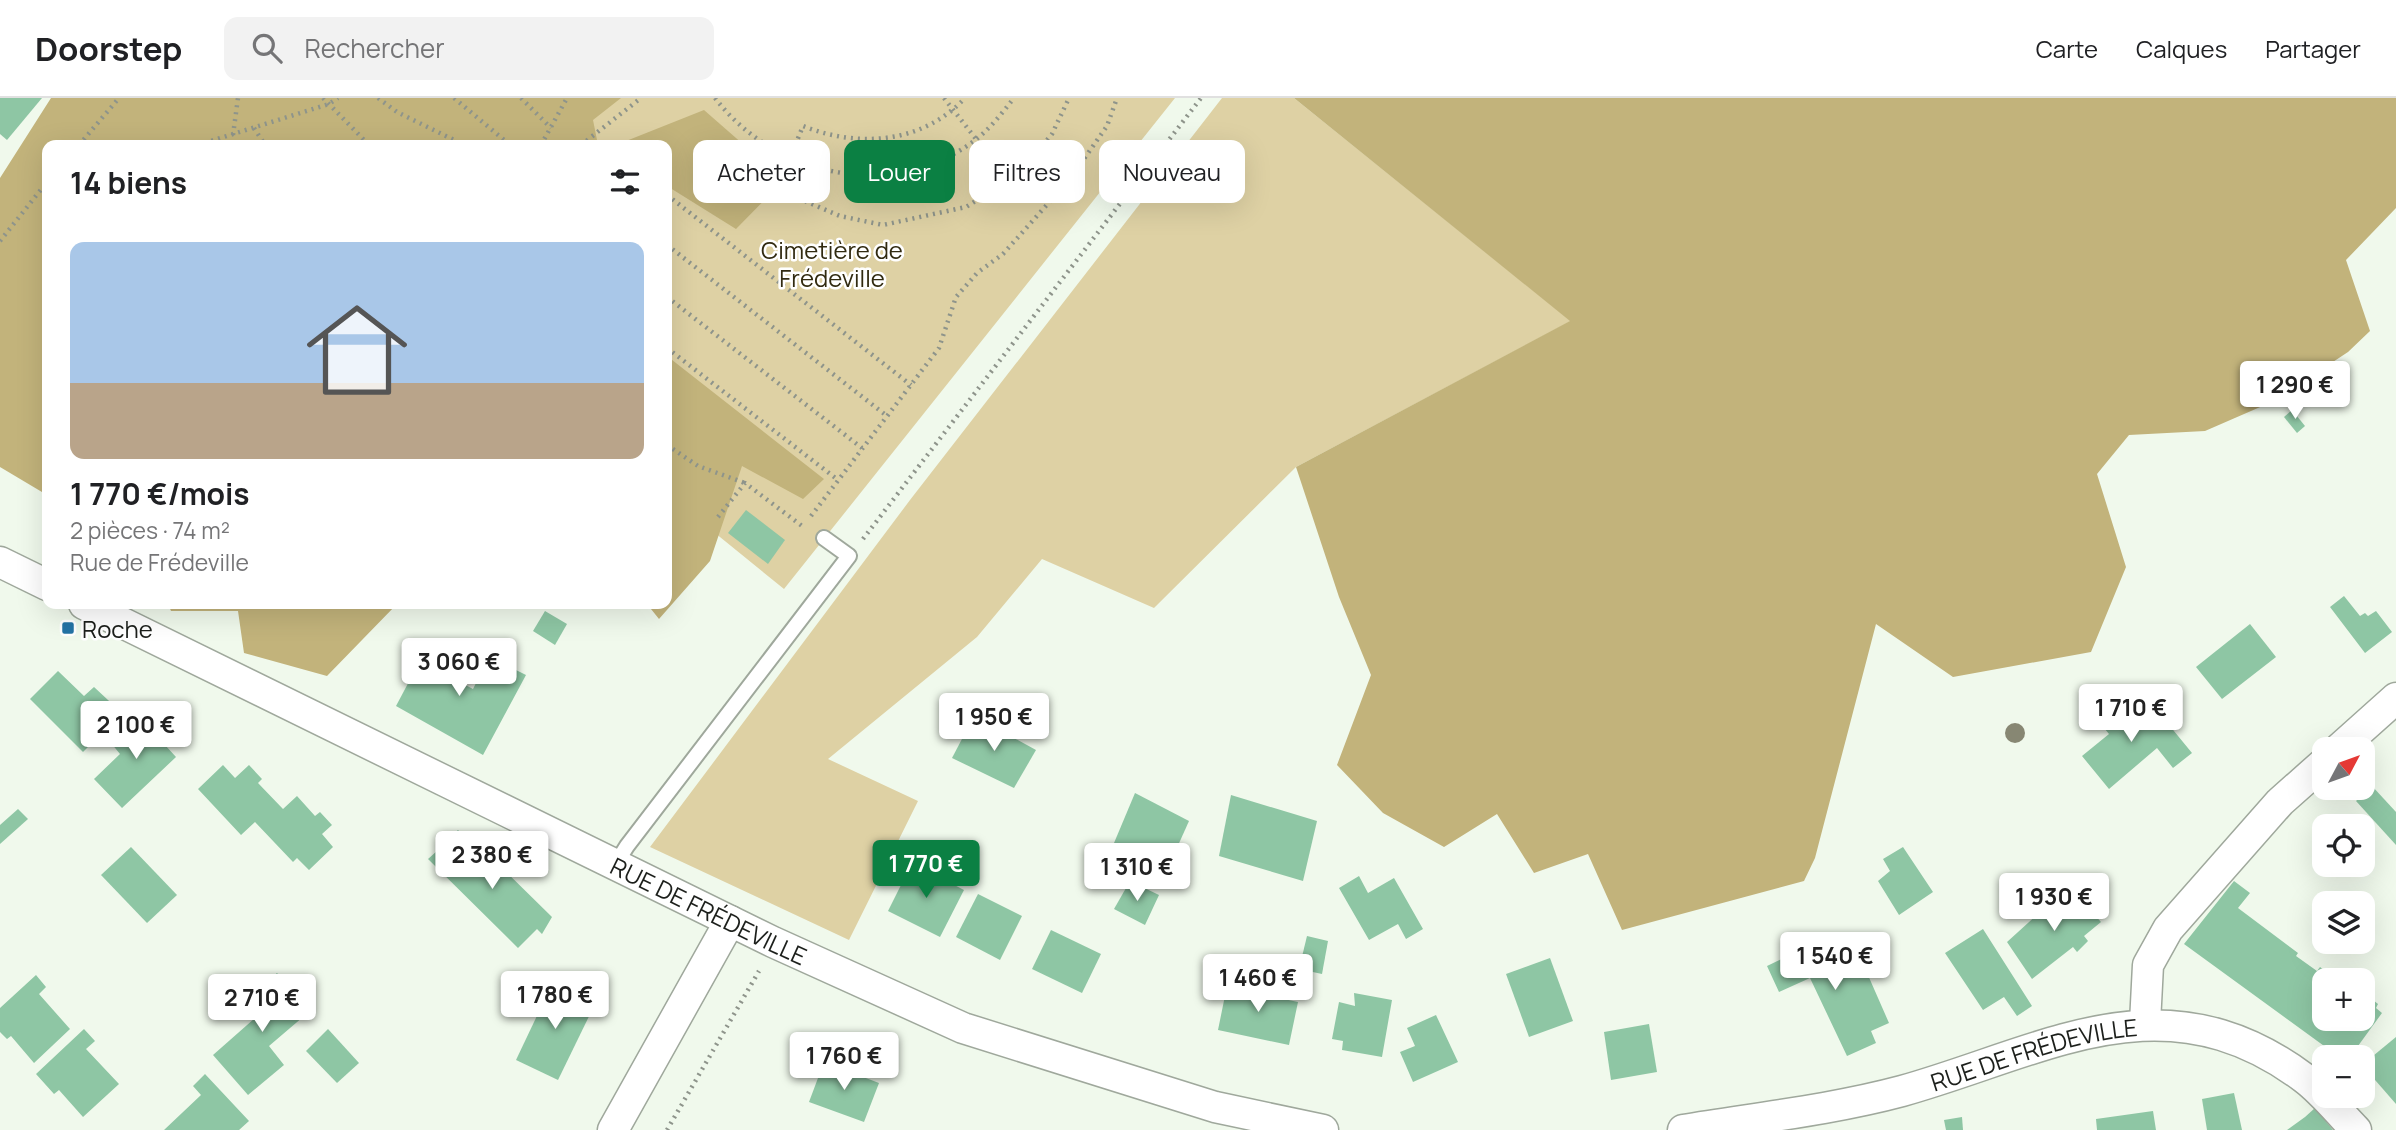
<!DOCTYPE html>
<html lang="fr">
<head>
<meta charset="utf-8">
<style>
  :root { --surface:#fff; --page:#f2f2f2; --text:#202124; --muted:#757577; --line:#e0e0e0; --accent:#0b8043 }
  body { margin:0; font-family:Manrope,sans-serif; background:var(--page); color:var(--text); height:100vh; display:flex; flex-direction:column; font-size:26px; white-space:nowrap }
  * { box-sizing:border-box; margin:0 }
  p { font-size:23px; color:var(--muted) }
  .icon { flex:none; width:38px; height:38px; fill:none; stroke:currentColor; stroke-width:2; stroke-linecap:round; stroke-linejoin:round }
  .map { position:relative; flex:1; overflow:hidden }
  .details { position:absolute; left:42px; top:42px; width:630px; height:469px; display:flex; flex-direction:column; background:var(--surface); border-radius:14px; box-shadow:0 7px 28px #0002 }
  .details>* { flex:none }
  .top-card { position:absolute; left:693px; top:42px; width:665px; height:63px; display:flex; gap:14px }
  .needle { width:46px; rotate:49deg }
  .fabs { position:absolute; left:2312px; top:639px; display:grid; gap:14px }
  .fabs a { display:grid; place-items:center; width:63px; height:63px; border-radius:14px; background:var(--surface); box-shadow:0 7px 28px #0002; font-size:35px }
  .price { position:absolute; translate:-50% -60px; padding:0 16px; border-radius:7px; background:#fff; color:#222; font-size:23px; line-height:46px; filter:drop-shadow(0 2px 4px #0008) }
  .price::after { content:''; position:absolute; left:50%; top:42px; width:21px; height:16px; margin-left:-10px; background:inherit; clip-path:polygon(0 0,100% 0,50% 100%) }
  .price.current { background:var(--accent); color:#fff }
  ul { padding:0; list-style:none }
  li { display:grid; align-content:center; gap:14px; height:371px; padding:0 28px }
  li+li { border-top:2px solid var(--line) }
  li span { display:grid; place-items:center; height:217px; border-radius:14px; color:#555 }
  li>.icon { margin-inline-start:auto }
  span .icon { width:126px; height:126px; fill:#fffc; stroke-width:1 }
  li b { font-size:30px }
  h2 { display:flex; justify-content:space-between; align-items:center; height:84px; padding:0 28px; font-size:30px }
  .tag { padding:0 24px; border-radius:14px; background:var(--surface); box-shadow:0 7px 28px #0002; font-size:24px; line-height:63px }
  .tag.current { background:var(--accent); color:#fff }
  header { display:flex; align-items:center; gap:42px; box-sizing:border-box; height:98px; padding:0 35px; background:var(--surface); border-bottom:2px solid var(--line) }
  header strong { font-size:33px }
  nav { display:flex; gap:38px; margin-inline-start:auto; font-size:24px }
  .search { width:490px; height:63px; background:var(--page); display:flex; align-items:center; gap:18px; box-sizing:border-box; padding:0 24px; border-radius:14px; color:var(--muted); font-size:26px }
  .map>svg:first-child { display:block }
  .green { fill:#ded1a4 }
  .forest { fill:#c2b37b }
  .building { fill:#8ec6a4 }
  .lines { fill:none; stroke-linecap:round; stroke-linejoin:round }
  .service-casing { stroke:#9fa89c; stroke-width:18 }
  .minor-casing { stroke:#9fa89c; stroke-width:33 }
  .path { stroke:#8e948b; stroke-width:4.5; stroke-dasharray:2 5; stroke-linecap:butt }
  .service { stroke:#fff; stroke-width:14 }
  .minor { stroke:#fff; stroke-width:30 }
  .tree { fill:#878773 }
  .poi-dot { fill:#2473a5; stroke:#fff; stroke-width:2.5 }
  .labels { text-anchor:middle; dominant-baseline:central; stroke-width:5; stroke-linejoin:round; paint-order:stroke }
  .park-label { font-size:24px; fill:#312a10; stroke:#fff }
  .poi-label { font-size:24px; fill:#1c1f1b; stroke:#fff; text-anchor:start }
  .street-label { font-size:24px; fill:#1c1f1b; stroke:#fff }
</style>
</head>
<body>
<header>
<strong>Doorstep</strong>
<div class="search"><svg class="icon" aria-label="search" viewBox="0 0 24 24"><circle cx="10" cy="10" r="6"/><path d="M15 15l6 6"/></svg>Rechercher</div>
<nav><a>Carte</a><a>Calques</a><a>Partager</a></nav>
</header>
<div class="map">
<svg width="2396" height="1032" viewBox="0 0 2396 1032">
  <rect width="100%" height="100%" fill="#f0f9ec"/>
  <g class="green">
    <path d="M 149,0 L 1175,0 L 784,491 L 667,396 L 667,47 L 112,47 Z"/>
    <path d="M 1222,0 L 1294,0 L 1571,223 L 1296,369 L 1154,510 L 1042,461 L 977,539 L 828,661 L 918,703 L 849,842 L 650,749 L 910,402 Z"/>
  </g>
  <g class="forest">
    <path d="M 51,0 L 621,0 L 593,22 L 598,47 L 47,47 L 47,397 L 0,369 L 0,80 Z"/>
    <path d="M 1294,0 L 2396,0 L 2396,110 L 2346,162 L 2370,233 L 2348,254 L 2274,303 L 2205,333 L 2129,337 L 2097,376 L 2126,469 L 2091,554 L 1953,579 L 1876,526 L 1815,760 L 1804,783 L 1622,832 L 1588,756 L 1534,775 L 1497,716 L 1444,749 L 1383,715 L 1337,667 L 1371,577 L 1339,499 L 1296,369 L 1570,223 Z"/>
    <path d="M 704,12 L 784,82 L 736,131 L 667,88 L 667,47 L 616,47 Z"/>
    <path d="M 667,258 L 824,381 L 803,401 L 742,368 L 710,463 L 659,521 L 647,506 L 667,506 Z"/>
    <path d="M 168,506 L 397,506 L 327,578 L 244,555 L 238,513 L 171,513 Z"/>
  </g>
  <g class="building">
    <path d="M 0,0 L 42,0 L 7,42 L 0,36 Z"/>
    <path d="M 2292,312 L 2305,328 L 2297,335 L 2284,319 Z"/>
    <path d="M 746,412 L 785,442 L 768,466 L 728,435 Z"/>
    <path d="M 2344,498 L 2360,518 L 2365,515 L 2368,518 L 2376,513 L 2392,534 L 2365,555 L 2330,509 Z"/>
    <path d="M 545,513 L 567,526 L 555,547 L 533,533 Z"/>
    <path d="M 2250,526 L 2276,559 L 2222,601 L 2196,569 Z"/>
    <path d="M 430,544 L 464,563 L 454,581 L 473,591 L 480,577 L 490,582 L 500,564 L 526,577 L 483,657 L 396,608 Z"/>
    <path d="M 58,573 L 84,598 L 94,589 L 122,615 L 83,654 L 30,601 Z"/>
    <path d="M 2118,600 L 2142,630 L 2160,616 L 2192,655 L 2173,670 L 2157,650 L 2109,691 L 2082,658 L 2109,636 L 2095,619 Z"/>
    <path d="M 974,618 L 1036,652 L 1014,690 L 952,660 Z"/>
    <path d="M 136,621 L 146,632 L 157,622 L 173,640 L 165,647 L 176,659 L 122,710 L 94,681 L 120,656 L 111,645 Z"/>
    <path d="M 223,667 L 235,680 L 249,667 L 262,681 L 258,685 L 283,711 L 297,698 L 315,718 L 320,714 L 332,727 L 322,736 L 333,749 L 309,772 L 297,760 L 293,764 L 255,724 L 241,737 L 198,691 Z"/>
    <path d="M 2372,688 L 2396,714 L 2396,747 L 2356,703 Z"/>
    <path d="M 1135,695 L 1189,723 L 1167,772 L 1114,745 Z"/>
    <path d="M 1231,697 L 1317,723 L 1303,783 L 1219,758 Z"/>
    <path d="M 18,711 L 28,721 L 0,746 L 0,727 Z"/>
    <path d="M 458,732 L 483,758 L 487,755 L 552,819 L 542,836 L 537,831 L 518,850 L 428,761 L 438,752 L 447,760 L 460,749 L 450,739 Z"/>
    <path d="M 131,749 L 177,797 L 147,825 L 101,777 Z"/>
    <path d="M 1903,749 L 1933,794 L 1899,817 L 1878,783 L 1890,773 L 1883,761 Z"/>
    <path d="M 912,765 L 964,792 L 940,839 L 888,813 Z"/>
    <path d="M 1359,778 L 1368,795 L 1394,780 L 1423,831 L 1406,841 L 1398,826 L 1369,842 L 1339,790 Z"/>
    <path d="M 1130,783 L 1159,797 L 1145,827 L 1114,811 Z"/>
    <path d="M 2234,783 L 2250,795 L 2238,810 L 2298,855 L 2296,858 L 2317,873 L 2320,869 L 2337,882 L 2324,882 L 2324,920 L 2362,920 L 2362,901 L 2370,906 L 2373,902 L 2378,906 L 2376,910 L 2382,915 L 2350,959 L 2334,949 L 2331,953 L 2184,846 Z"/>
    <path d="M 2069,788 L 2101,824 L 2084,838 L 2088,843 L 2077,854 L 2073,849 L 2032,881 L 2007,844 Z"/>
    <path d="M 978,796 L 1022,818 L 1000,862 L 956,839 Z"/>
    <path d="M 1983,831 L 2032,908 L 2017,918 L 2004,899 L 1983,912 L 1945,855 Z"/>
    <path d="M 1051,832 L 1101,856 L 1082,895 L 1032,871 Z"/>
    <path d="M 1831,837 L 1840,856 L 1836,859 L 1844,876 L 1864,868 L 1889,925 L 1871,933 L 1876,945 L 1847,958 L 1810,880 L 1779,894 L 1767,868 Z"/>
    <path d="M 1307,838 L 1328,843 L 1322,876 L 1299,871 Z"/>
    <path d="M 1550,860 L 1573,923 L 1529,939 L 1506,876 Z"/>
    <path d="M 277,875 L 310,913 L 269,948 L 284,967 L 248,997 L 213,957 L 255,920 L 241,905 Z"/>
    <path d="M 36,877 L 46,889 L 39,896 L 70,931 L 34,965 L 11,938 L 7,941 L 0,934 L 0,910 Z"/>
    <path d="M 1228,883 L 1280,894 L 1279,900 L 1298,904 L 1289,947 L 1218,932 Z"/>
    <path d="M 553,884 L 595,906 L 558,982 L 516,962 Z"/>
    <path d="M 1354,895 L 1392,902 L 1382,959 L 1342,952 L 1343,943 L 1332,941 L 1339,904 L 1355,908 Z"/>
    <path d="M 1436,917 L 1458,964 L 1413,984 L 1400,954 L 1415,948 L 1407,930 Z"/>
    <path d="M 1649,926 L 1657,974 L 1611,982 L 1604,934 Z"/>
    <path d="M 84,931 L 95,943 L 86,951 L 119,986 L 83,1019 L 59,992 L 54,996 L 36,976 Z"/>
    <path d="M 328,931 L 359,965 L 337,985 L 306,953 Z"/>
    <path d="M 2396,939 L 2396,1006 L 2362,967 Z"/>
    <path d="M 824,964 L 879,985 L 864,1024 L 809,1004 Z"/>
    <path d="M 205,976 L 249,1023 L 239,1032 L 164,1032 L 201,997 L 193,988 Z"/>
    <path d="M 2234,995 L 2242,1032 L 2207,1032 L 2202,1001 Z"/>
    <path d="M 2315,1010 L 2333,1032 L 2287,1032 L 2305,1019 Z"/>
    <path d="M 2153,1013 L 2156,1032 L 2097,1032 L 2096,1021 Z"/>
    <path d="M 1962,1019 L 1963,1032 L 1946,1032 L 1944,1022 Z"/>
  </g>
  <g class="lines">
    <defs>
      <path id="service" d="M 615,767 L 627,748 L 849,458 L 824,440"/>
      <g id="minor">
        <path d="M 0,464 L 47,487"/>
        <path id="s1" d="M 84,506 L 773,844 L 963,930 L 1215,1009 L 1323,1032"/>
        <path d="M 2339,651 L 2396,600"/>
        <path d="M 2145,925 L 2148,867 L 2168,831 L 2280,704 L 2324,665"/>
        <path d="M 613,1032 L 730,823"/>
        <path id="s2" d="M 1683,1032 C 1755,1020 1831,1012 1902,993 C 2045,953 2163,875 2304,980 C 2323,994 2339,1015 2356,1032"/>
      </g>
    </defs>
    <use href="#service" class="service-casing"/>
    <use href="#minor" class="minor-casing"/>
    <g class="path">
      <path d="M 323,0 L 369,47"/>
      <path d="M 378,0 L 397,14 L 454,42 L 458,47"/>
      <path d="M 454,0 L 510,47"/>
      <path d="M 521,0 L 551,30"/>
      <path d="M 715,0 C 775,79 892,104 974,43 C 990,31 1002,15 1014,0"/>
      <path d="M 944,0 L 976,41"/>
      <path d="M 254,30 L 265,47"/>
      <path d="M 233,37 L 238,0"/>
      <path d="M 79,47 L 119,0"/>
      <path d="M 198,47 L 329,6 L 338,0"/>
      <path d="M 541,47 L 567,0"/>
      <path d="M 581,47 L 641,0"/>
      <path d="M 779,54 L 791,84 L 805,103 L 840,118 L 883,127 L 966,109 L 990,94 L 1024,70 L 1052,36 L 1069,0"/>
      <path d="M 790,60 L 803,28 C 858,50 922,46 965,0"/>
      <path d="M 667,97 L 911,287"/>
      <path d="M 0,143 L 47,84"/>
      <path d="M 667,147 L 887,318"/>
      <path d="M 667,199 L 862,350"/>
      <path d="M 667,250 L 838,382"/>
      <path d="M 667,347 L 698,368 L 745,385"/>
      <path d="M 811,418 L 939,250 L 956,199 L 977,175 L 1003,156 L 1070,81 L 1107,28 L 1117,0"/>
      <path d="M 718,419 L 745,385 L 802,428"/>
      <path d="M 863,441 L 1201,0"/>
      <path d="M 667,1032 L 759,873"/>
    </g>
    <use href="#service" class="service"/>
    <use href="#minor" class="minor"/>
  </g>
  <circle class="tree" cx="2015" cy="635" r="10"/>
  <rect class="poi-dot" x="61" y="523" width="14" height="14" rx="3.5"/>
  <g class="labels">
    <g class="park-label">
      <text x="832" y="151">Cimetière de<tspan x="832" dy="28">Frédeville</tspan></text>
    </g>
    <g class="poi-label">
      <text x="82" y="530">Roche</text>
    </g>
    <g class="street-label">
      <text stroke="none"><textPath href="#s1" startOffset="696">RUE DE FRÉDEVILLE</textPath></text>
      <text stroke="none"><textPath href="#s2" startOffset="360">RUE DE FRÉDEVILLE</textPath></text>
    </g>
  </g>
</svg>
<div class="fabs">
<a><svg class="needle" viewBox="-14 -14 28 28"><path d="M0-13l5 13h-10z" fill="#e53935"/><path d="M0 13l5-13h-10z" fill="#757577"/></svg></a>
<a><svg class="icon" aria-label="locate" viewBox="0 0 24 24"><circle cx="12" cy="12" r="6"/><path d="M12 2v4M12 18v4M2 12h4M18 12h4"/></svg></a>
<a><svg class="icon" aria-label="layers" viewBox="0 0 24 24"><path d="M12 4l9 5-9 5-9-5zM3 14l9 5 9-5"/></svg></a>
<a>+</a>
<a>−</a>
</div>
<b class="price" style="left:2295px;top:323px">1 290 €</b>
<b class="price" style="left:459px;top:600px">3 060 €</b>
<b class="price" style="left:2131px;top:646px">1 710 €</b>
<b class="price" style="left:994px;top:655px">1 950 €</b>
<b class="price" style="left:136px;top:663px">2 100 €</b>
<b class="price" style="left:492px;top:793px">2 380 €</b>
<b class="price current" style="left:926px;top:802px">1 770 €</b>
<b class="price" style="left:1137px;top:805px">1 310 €</b>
<b class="price" style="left:2054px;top:835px">1 930 €</b>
<b class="price" style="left:1835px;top:894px">1 540 €</b>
<b class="price" style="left:1258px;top:916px">1 460 €</b>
<b class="price" style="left:555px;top:933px">1 780 €</b>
<b class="price" style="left:262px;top:936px">2 710 €</b>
<b class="price" style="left:844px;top:994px">1 760 €</b>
<div class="top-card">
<a class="tag">Acheter</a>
<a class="tag current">Louer</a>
<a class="tag">Filtres</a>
<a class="tag">Nouveau</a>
</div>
<section class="details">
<h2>14 biens<svg class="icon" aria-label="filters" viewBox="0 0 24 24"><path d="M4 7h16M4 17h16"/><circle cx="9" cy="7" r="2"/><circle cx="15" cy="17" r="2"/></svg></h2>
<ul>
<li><span style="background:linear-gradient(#a9c7e8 65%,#b9a48a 0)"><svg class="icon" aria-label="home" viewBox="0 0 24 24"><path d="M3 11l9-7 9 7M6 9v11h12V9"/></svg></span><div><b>1 770 €/mois</b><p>2 pièces · 74 m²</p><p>Rue de Frédeville</p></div></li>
</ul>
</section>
</div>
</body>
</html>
